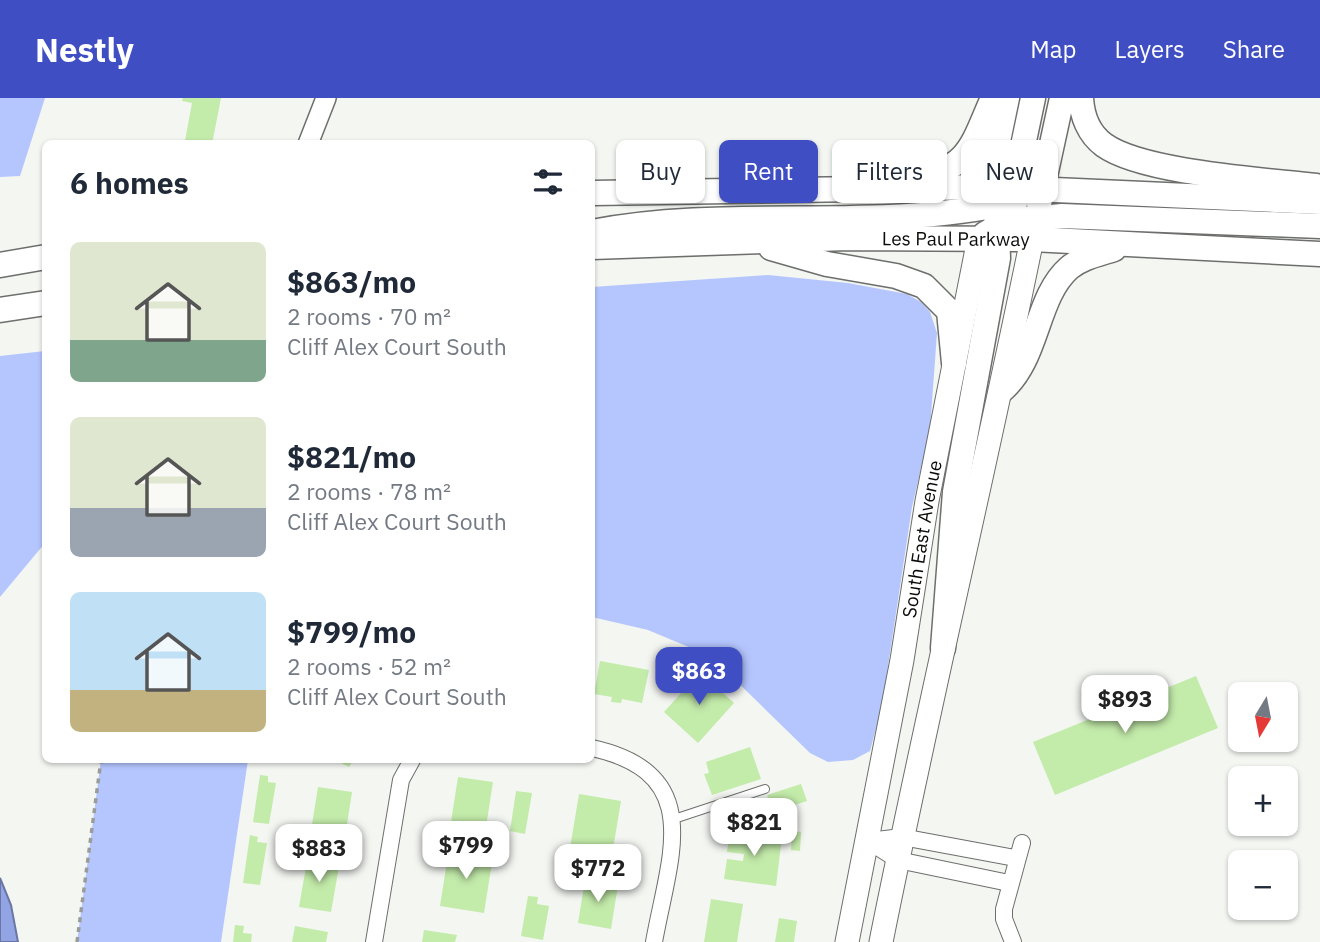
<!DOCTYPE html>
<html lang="en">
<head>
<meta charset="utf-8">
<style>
  :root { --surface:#fff; --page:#f6f6f7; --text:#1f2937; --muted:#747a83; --accent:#3f4ec2 }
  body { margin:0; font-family:"IBM Plex Sans",sans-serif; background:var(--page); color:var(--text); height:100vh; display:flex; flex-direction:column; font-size:26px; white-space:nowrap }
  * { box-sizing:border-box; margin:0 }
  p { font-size:23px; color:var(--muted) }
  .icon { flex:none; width:38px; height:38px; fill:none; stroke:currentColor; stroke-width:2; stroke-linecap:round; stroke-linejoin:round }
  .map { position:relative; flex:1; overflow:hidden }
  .side { position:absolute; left:42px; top:42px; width:553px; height:623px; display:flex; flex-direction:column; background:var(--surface); border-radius:10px; box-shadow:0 2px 5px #0004 }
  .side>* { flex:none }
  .guide { position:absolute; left:616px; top:42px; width:598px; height:63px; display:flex; gap:14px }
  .needle { width:46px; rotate:190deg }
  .buttons { position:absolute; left:1228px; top:584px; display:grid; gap:14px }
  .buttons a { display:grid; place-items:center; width:70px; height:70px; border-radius:10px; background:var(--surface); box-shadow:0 2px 5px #0004; font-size:35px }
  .price { position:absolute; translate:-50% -60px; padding:0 16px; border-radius:14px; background:#fff; color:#222; font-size:23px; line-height:46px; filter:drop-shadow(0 2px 4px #0008) }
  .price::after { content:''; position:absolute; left:50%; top:42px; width:21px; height:16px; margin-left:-10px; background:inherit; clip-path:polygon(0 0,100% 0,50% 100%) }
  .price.current { background:var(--accent); color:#fff }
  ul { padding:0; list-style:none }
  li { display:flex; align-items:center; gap:21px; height:175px; padding:0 28px }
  li span { display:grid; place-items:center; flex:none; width:196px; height:140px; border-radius:10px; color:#555 }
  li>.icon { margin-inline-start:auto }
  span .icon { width:84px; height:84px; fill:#fffc; stroke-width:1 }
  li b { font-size:30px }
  h2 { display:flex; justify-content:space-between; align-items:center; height:84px; padding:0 28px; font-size:30px }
  .pill { padding:0 24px; border-radius:10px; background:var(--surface); box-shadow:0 2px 5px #0004; font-size:24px; line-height:63px }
  .pill.current { background:var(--accent); color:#fff }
  header { display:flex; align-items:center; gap:42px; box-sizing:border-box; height:98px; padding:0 35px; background:var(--accent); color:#fff }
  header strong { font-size:33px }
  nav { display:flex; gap:38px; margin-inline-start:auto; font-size:24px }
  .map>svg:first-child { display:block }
  .green { fill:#b5c6ff }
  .water { fill:#92a4e4; stroke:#6a76a3; stroke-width:2 }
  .building { fill:#c3ebaa }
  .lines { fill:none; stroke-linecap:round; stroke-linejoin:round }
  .service-casing { stroke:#6d6f6c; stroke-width:10 }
  .minor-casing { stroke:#6d6f6c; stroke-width:18 }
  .tertiary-casing { stroke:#6d6f6c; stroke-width:22 }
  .secondary-casing { stroke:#6d6f6c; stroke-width:25 }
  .primary-casing { stroke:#6d6f6c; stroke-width:27 }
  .path { stroke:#9a9c99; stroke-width:3.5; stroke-dasharray:5 5; stroke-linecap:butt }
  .service { stroke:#fff; stroke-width:8 }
  .minor { stroke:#fff; stroke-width:16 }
  .tertiary { stroke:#fff; stroke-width:19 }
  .secondary { stroke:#fff; stroke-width:23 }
  .primary { stroke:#fff; stroke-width:24 }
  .labels { text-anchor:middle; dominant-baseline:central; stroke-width:6; stroke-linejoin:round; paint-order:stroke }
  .street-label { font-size:19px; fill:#0b0b0a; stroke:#fff }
</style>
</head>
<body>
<header>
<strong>Nestly</strong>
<nav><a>Map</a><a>Layers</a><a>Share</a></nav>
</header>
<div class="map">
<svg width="1320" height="844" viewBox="0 0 1320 844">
  <rect width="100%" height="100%" fill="#f4f6f2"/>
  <g class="green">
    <path d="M 0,0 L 45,0 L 20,78 L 0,79 Z"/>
    <path d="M 768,177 L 848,185 L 907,196 L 921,204 L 930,214 L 937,235 L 930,331 L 912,409 L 882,608 L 870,653 L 853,662 L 828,664 L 810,655 L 728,575 L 691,550 L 648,532 L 592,519 L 592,189 Z"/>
    <path d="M 45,253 L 45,445 L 0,499 L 0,258 Z"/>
    <path d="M 101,662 L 248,662 L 221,844 L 77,844 Z"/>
  </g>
  <path class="water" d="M 0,780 L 11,807 L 18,844 L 0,844 Z"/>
  <g class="building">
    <path d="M 183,0 L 221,0 L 212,46 L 185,43 L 192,5 L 182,3 Z"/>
    <path d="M 600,563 L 649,572 L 642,605 L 622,601 L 621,605 L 611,604 L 612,599 L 594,596 Z"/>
    <path d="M 700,574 L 734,605 L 698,645 L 664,614 Z"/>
    <path d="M 1196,578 L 1218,630 L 1055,697 L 1033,644 Z"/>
    <path d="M 750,649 L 761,681 L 712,697 L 704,676 L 709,675 L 706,664 Z"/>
    <path d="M 335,662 L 353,662 L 349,669 Z"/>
    <path d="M 260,677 L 268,678 L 268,684 L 276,685 L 269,726 L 253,724 Z"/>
    <path d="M 458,679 L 493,684 L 486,729 L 451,724 Z"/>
    <path d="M 801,686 L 807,703 L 773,714 L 767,697 Z"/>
    <path d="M 318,689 L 352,694 L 345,739 L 311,733 Z"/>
    <path d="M 516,693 L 532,695 L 525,736 L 510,733 Z"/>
    <path d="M 579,696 L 621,703 L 611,763 L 569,756 Z"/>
    <path d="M 730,732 L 782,739 L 776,788 L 724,781 L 727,761 L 743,763 L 744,756 L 727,754 Z"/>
    <path d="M 792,733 L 801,734 L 800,753 L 791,752 Z"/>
    <path d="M 250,737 L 258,739 L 257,744 L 267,745 L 260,787 L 243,785 Z"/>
    <path d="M 449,751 L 493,758 L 484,815 L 440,808 Z"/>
    <path d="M 308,757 L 340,763 L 331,814 L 299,809 Z"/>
    <path d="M 585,782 L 618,787 L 611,831 L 578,825 Z"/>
    <path d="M 528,798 L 538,799 L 537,806 L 549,808 L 543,842 L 521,838 Z"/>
    <path d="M 711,801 L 743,806 L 737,844 L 704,844 Z"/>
    <path d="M 779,820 L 797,823 L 794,844 L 775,844 Z"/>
    <path d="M 235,827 L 244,828 L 243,835 L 252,836 L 251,844 L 233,844 Z"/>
    <path d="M 295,828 L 328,834 L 326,844 L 292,844 Z"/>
    <path d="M 424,832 L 457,837 L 455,844 L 422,844 Z"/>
  </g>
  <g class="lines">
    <defs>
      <path id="service" d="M 674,721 L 765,691"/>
      <g id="minor">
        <path d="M 592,650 C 707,675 669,759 654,844"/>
        <path d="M 868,743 L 902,739 L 1015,760"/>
        <path d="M 868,743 L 898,762 L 1009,785"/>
        <path d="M 374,844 L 401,682 L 412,662"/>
        <path d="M 1013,844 L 1004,821 L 1004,811 L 1022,745"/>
      </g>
      <path id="tertiary" d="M 308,46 L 326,0"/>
      <g id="secondary">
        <path id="s1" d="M 847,844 L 902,562 L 927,403 L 979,141"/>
        <path d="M 881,844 C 928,609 984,376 1032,141"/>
      </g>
      <g id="primary">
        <path d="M 1081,0 C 1082,18 1089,36 1104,47 C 1143,75 1266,82 1316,88"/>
        <path d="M 915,82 C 971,68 971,49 993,0"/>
        <path d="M 592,95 L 989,89 L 1320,104"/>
        <path d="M 985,106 L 1007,0"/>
        <path d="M 1015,106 L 1014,90 L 1033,0"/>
        <path d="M 1039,106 L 1062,0"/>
        <path d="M 592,134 C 730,107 874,135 1012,104"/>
        <path d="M 985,136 L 999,128 L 1016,122 L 1062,118 L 1320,128"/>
        <path id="s2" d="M 592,149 L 847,140 L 1032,141 L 1320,156"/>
        <path d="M 771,150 L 827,166 L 896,178 L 924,188 L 949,213 L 954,265"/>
        <path d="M 0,167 L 46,159"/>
        <path d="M 0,212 L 46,205"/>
        <path d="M 1001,293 C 1039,261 1035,200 1069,170 C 1082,159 1099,156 1114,151"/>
        <path d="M 943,550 L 955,394 L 998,160 L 996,108 L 989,89"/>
      </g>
    </defs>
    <use href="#service" class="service-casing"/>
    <use href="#minor" class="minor-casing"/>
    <use href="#tertiary" class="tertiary-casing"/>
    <use href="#secondary" class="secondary-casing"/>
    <use href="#primary" class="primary-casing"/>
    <path class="path" d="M 77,844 L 101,662"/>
    <use href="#service" class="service"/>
    <use href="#minor" class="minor"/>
    <use href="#tertiary" class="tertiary"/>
    <use href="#secondary" class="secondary"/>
    <use href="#primary" class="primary"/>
  </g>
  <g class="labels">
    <g class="street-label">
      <text stroke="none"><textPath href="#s2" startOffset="364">Les Paul Parkway</textPath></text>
      <text stroke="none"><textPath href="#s1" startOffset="410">South East Avenue</textPath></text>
    </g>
  </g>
</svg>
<div class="buttons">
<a><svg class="needle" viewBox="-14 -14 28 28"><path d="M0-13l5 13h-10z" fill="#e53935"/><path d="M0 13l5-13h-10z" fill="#747a83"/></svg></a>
<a>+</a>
<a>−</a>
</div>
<b class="price current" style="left:699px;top:609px">$863</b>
<b class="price" style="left:1125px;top:637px">$893</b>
<b class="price" style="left:754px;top:760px">$821</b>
<b class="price" style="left:466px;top:783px">$799</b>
<b class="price" style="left:319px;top:786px">$883</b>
<b class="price" style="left:598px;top:806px">$772</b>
<div class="guide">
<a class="pill">Buy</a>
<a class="pill current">Rent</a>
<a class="pill">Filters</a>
<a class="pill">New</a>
</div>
<section class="side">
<h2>6 homes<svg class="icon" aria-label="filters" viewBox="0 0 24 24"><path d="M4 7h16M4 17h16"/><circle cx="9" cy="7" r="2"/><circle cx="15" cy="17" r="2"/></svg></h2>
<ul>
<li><span style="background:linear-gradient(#dfe7d0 70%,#7fa58c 0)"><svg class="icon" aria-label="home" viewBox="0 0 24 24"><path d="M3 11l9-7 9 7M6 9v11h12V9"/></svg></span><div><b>$863/mo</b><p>2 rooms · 70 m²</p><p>Cliff Alex Court South</p></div></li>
<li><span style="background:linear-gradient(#dfe7d0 65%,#9aa5b1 0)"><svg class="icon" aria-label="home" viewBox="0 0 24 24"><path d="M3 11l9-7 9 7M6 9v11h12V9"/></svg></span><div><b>$821/mo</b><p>2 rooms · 78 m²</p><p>Cliff Alex Court South</p></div></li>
<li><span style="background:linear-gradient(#bfe0f5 70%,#c2b280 0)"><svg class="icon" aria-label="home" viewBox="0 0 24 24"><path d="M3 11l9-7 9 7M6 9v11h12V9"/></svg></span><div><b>$799/mo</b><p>2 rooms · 52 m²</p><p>Cliff Alex Court South</p></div></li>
</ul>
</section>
</div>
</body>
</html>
